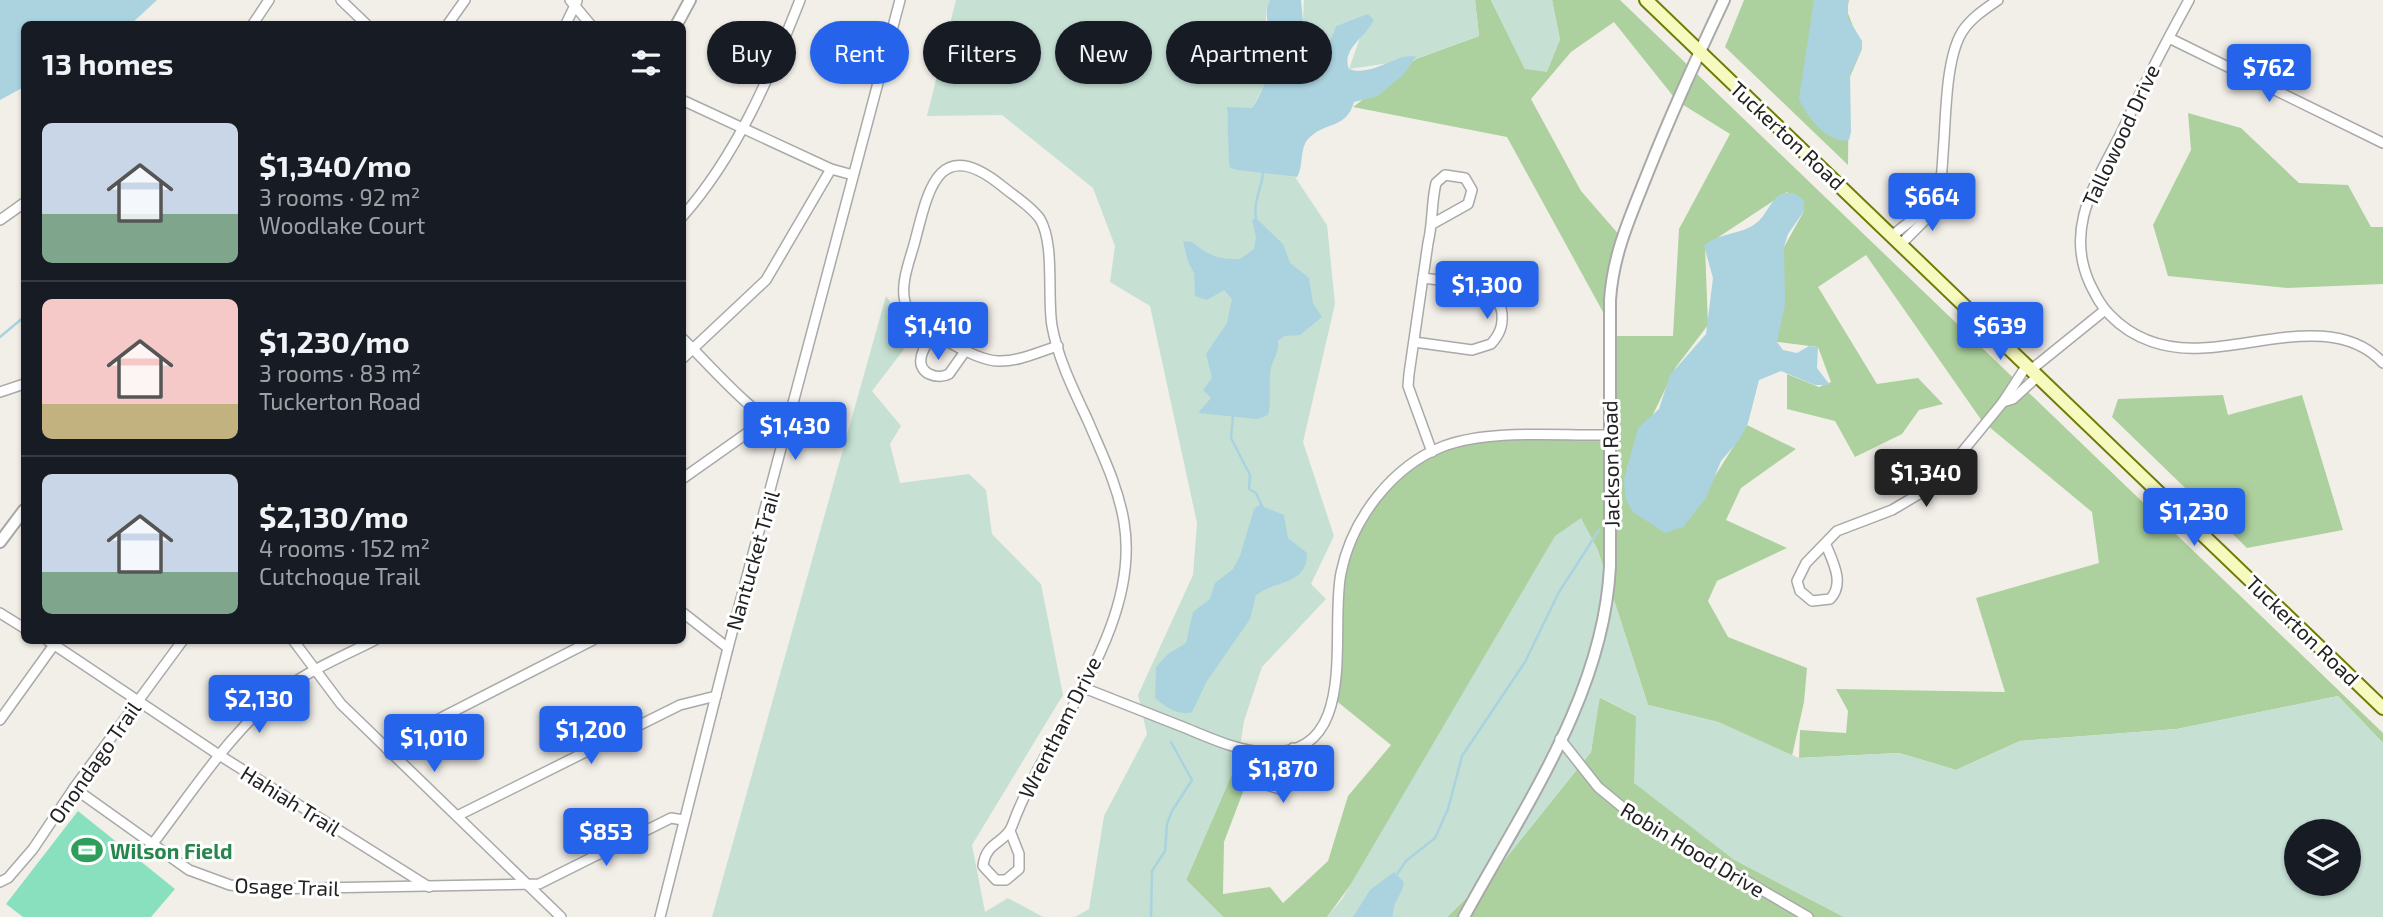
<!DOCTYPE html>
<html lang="en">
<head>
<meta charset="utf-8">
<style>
  :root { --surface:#171b24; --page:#20242c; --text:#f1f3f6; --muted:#9ea1a6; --line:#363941; --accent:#2563eb }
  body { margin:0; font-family:"Exo 2",sans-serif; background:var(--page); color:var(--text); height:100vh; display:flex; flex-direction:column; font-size:26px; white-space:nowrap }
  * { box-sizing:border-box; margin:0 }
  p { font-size:23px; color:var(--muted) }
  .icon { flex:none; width:38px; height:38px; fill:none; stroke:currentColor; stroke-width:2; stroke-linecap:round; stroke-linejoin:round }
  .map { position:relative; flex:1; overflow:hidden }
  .panel { position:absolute; left:21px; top:21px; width:665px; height:623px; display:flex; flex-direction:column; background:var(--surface); border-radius:10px; box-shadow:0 2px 5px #0004 }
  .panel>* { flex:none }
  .hud { position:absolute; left:707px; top:21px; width:665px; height:63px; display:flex; gap:14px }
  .controls { position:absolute; left:2284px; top:819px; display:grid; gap:14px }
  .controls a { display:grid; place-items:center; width:77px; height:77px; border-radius:50%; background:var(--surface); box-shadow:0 2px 5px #0004; font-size:35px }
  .price { position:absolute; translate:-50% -60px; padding:0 16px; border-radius:7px; background:var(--accent); color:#fff; font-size:23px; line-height:46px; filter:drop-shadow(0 2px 4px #0008) }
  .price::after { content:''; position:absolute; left:50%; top:42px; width:21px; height:16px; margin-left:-10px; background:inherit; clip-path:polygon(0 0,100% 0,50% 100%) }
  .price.current { background:#222; color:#fff }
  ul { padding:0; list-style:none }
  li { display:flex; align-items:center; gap:21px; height:175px; padding:0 21px }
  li+li { border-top:2px solid var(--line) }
  li span { display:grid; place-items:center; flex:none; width:196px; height:140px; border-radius:10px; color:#555 }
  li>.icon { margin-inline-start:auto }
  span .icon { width:84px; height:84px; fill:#fffc; stroke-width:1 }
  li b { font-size:30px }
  h2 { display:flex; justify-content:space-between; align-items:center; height:84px; padding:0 21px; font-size:30px }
  .chip { padding:0 24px; border-radius:32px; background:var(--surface); box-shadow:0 2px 5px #0004; font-size:24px; line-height:63px }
  .chip.current { background:var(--accent); color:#fff }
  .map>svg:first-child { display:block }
  .forest { fill:#add19e }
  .wetland { fill:#c6e0d4; fill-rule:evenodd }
  .pitch { fill:#88e0be }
  .water { fill:#aad3df }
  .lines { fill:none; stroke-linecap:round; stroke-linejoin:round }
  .stream { stroke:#aad3df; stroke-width:2.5 }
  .minor-casing { stroke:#a9a9a9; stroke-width:12 }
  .tertiary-casing { stroke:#a9a9a9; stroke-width:14 }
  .secondary-casing { stroke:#707d05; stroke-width:16 }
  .minor { stroke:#fff; stroke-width:9 }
  .tertiary { stroke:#fff; stroke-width:10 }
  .secondary { stroke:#f7fabf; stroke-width:12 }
  .labels { text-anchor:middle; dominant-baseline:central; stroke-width:6; stroke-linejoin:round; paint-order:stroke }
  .street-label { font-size:21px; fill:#222; stroke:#fff }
  .leisure-label { font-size:21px; font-weight:bold; fill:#27864d; stroke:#fff; text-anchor:start }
</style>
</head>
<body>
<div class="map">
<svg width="2383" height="917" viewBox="0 0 2383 917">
  <rect width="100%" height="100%" fill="#f2efe9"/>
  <g class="forest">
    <path d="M 1475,0 L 1491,0 L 1525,69 L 1560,40 L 1552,0 L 1620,0 L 2383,733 L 2383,743 L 2338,696 L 2177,729 L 2020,741 L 1956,770 L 1899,753 L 1799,758 L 1800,730 L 1846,733 L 1848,711 L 1836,689 L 2005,692 L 1976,598 L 2099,563 L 2092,512 L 1982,421 L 1866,255 L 1818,287 L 1877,384 L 1918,378 L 1943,404 L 1919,410 L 1902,434 L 1855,457 L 1835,421 L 1787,409 L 1787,374 L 1819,387 L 1831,382 L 1818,347 L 1777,342 L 1784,247 L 1804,211 L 1787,192 L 1705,246 L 1708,325 L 1676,367 L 1627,468 L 1683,527 L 1747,425 L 1796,449 L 1741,488 L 1726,520 L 1787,548 L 1717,581 L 1708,601 L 1728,637 L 1807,668 L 1804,702 L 1792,756 L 1718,722 L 1648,705 L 1597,548 L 1327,917 L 1223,917 L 1186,880 L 1238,760 L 1257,755 L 1224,842 L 1223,894 L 1270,887 L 1283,903 L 1328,861 L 1348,796 L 1391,745 L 1334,699 L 1340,584 L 1366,512 L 1412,466 L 1466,441 L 1608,435 L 1609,336 L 1673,336 L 1679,229 L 1730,134 L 1677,101 L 1614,22 L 1571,52 L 1531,99 L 1581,191 L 1621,237 L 1609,323 L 1507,137 L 1353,107 L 1416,59 L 1479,36 Z"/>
    <path d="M 1744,0 L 1849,0 L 1847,11 L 1862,49 L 1849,79 L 1848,165 L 1725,47 Z"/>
    <path d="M 2188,113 L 2241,128 L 2299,183 L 2348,185 L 2371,227 L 2383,227 L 2383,284 L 2287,288 L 2168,276 L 2153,225 L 2191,150 Z"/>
    <path d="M 2223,395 L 2228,415 L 2302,395 L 2343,530 L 2247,548 L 2112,417 L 2118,399 Z"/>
    <path d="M 1599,697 L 1636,716 L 1733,859 L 1844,917 L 1447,917 L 1502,863 L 1591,752 Z"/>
  </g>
  <g class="wetland">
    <path d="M 956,0 L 1270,0 L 1266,11 L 1266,82 L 1252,108 L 1227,109 L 1230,167 L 1295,177 L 1327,225 L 1335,304 L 1303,442 L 1334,536 L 1311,584 L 1326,599 L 1262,667 L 1244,721 L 1238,760 L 1186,880 L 1223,917 L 1075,917 L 1089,909 L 1104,816 L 1147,734 L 1138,695 L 1193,575 L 1197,523 L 1150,306 L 1110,282 L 1115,246 L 1093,188 L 1002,115 L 927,116 Z"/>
    <path d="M 1304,0 L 1475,0 L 1479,36 L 1416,59 L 1349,69 L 1368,15 L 1336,26 L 1318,69 L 1300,77 Z"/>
    <path d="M 1491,0 L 1552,0 L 1560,40 L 1547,72 L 1525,69 Z"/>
    <path d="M 886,296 L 915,335 L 872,391 L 901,426 L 890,444 L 900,483 L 969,474 L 986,490 L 992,534 L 1041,584 L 1063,695 L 972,845 L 985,912 L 1008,898 L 1043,917 L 712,917 Z"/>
    <path d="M 1581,518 L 1597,548 L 1648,705 L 1718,722 L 1799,758 L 1899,753 L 1956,770 L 2020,741 L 2177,729 L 2338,696 L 2383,743 L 2383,917 L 1844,917 L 1733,859 L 1634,783 L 1636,716 L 1600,697 L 1591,752 L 1502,863 L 1447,917 L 1327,917 L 1342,899 L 1555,536 ZM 2296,831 L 2348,831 L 2348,884 L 2296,884 Z"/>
  </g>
  <path class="pitch" d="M 78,811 L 175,889 L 151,917 L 23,917 L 6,904 Z"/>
  <g class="water">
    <path d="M 0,0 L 157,0 L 131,24 L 24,24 L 24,87 L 0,100 Z"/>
    <path d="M 1270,0 L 1301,0 L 1304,34 L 1296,69 L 1300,77 L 1307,78 L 1318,69 L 1336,26 L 1368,14 L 1374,20 C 1366,37 1341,49 1349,69 C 1373,78 1399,51 1416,57 L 1403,75 L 1378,96 L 1354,102 C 1346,130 1325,121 1308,139 C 1299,150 1304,166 1297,177 L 1238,170 L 1230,168 L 1229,163 L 1227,107 L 1252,108 C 1261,96 1277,59 1274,42 C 1270,27 1262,15 1270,0 Z"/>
    <path d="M 1814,0 L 1848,0 L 1848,18 L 1862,41 L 1862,49 L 1850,74 L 1851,132 L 1849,140 C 1829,145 1806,116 1799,99 Z"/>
    <path d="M 1784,193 L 1794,193 L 1804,200 L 1804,211 L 1788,234 L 1784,247 L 1785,304 L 1777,342 L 1783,350 L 1797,353 L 1809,346 L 1818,347 L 1817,368 L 1830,385 L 1815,385 L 1781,371 L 1759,380 L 1748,423 L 1739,440 L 1721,461 L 1706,498 L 1683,527 L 1665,533 L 1633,512 L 1626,500 L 1624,480 L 1638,428 L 1659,409 L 1670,375 L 1706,334 L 1713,278 L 1704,246 C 1717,233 1740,235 1755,224 C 1767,216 1770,198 1784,193 Z"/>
    <path d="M 1256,218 L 1283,244 L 1290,263 L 1309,278 L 1313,303 L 1322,317 L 1300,335 L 1284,336 L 1278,341 C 1279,353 1274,357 1271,368 C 1268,384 1272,400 1268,415 L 1257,419 L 1198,413 L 1211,398 L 1203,390 L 1212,378 L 1206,354 L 1227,323 L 1232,299 L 1224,290 L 1207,300 L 1195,296 L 1194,273 L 1188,262 L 1183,241 L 1192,242 C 1210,256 1216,259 1240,259 L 1254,249 L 1256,237 L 1252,220 Z"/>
    <path d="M 1259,505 L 1284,515 L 1288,538 L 1307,553 C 1307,586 1277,579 1256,595 L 1250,619 L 1207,681 L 1192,712 C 1180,717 1164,706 1155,698 L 1156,667 L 1168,654 L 1186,643 L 1193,612 L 1210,599 L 1215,583 L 1233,569 L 1240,556 L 1254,509 Z"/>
    <path d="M 1394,872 L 1404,882 C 1402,896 1392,902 1393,917 L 1353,917 L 1370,890 Z"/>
  </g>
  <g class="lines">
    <g class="stream">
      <path d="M 1256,220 C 1253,201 1261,191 1263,173"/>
      <path d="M 0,337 L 24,317"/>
      <path d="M 1233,416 L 1231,438 L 1250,475 L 1249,489 L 1256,493 L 1262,506"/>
      <path d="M 1395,877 L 1406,861 L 1435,838 L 1448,809 L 1462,756 L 1525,662 L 1559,592 L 1599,530"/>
      <path d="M 1151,917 L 1152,871 L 1165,851 L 1167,824 L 1172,811 L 1192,780 L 1171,742"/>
    </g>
    <defs>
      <g id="minor">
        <path d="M 341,0 L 366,24"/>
        <path d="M 570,0 L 590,24"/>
        <path d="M 2189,0 C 2166,42 2144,84 2124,127 C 2099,179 2063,225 2090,284 C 2096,296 2101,306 2110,315 C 2134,340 2167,350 2202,348 C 2260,346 2338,314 2383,363"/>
        <path d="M 253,24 L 269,0"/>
        <path d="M 448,24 L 465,0"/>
        <path d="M 566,24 L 577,1"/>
        <path d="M 2169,38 L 2383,143"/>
        <path d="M 682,100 L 831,169 L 853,175"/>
        <path d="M 682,217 C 737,155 770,76 800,0"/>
        <path d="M 0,220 L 24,203"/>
        <path d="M 1893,235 C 1903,226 1928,209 1933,201 C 1942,187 1942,170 1943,154 C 1946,120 1945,60 1962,32 C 1971,18 1985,9 1998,0"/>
        <path d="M 1902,243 L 1928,217 L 1928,209"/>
        <path d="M 933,332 C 929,340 922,350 921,358 C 918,374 938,380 949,374 L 966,350"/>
        <path d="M 682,338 C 708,363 756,420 788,430"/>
        <path d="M 1414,342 L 1472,350 L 1491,344 C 1499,335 1503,327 1502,314 C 1499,281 1448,282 1423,278"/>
        <path d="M 682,359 L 766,280 L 831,169"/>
        <path d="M 2032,369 L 2105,310"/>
        <path d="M 0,392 L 24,384"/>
        <path d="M 2003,402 L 2013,399 L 2038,376"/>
        <path d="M 1432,452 L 1408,386 L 1409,374 L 1428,243 C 1433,223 1431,204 1436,183 L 1445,175 L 1465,178 L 1472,190 L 1468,204 L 1434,223"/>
        <path d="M 682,479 L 767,419"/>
        <path d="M 1826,545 C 1833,562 1845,584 1830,599 L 1812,601 L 1800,591 L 1797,581 L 1806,563 L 1837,531 L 1892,510 L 1936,484 L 2003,402 L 2027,365"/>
        <path d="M 682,612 L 728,648"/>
        <path d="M 0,613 L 24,628"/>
        <path d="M 47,640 L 216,753 L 429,887"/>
        <path d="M 293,640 L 341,704 L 561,917"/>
        <path d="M 1084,688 C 1117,701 1150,714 1183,727 C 1210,738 1235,750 1264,752 C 1362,759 1329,632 1341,573 C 1352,519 1392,466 1444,446 C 1491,429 1558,436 1608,435"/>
        <path d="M 0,720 L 56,642"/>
        <path d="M 1560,739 L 1598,787 L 1627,811 L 1808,917"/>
        <path d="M 387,749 L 429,724 L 593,640"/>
        <path d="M 1259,752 L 1260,770 L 1267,785 L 1283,790 C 1301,780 1296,765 1293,748"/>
        <path d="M 74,788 L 189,870 L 230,885 L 262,889 L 539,884 L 671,818 L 683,820"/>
        <path d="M 457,816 L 680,705 L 716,696"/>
        <path d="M 1010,831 L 1019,854 L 1019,869 L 1006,880 L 996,880 L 983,866 C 986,841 1005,844 1012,826 C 1046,732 1142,629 1124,522 C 1118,486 1102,454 1088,421 C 1074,391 1058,359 1052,326 C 1047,296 1055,244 1040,219 C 1031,206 1014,196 1002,186 C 938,134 928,191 915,241 C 910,260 900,283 905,302 C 911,325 975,361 998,361 C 1018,362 1038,352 1058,346"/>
        <path d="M 154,842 C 196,787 236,723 293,683 C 318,666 348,654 375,640"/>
        <path d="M 0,882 L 8,878 L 33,849 L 74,788 L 183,640"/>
        <path d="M 660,917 L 728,648 L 900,0"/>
      </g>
      <g id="tertiary">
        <path d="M 677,24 L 690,0"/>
        <path d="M 0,542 L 24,510"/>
        <path d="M 1464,917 C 1524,807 1604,694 1610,566 L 1610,300 C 1613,253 1631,215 1648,172 C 1671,114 1697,57 1724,0"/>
      </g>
      <path id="secondary" d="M 1646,0 L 2383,708"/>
    </defs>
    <use href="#minor" class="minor-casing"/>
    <use href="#tertiary" class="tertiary-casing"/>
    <use href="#secondary" class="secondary-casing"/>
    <use href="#minor" class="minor"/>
    <use href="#tertiary" class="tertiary"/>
    <use href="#secondary" class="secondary"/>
  </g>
  <defs>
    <symbol id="stadium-bare" viewBox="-9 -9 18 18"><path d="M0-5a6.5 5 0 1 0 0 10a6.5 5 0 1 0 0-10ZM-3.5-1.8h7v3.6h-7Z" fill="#2e9e5b" stroke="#fff" stroke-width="2.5" paint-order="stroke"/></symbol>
  </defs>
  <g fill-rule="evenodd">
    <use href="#stadium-bare" x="65" y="828" width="44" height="44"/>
  </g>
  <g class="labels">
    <g class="street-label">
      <text transform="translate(1788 135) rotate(43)">Tuckerton Road</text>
      <text transform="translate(2120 135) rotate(-65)">Tallowood Drive</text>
      <text transform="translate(1610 464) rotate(-91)">Jackson Road</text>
      <text transform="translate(752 560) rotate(-74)">Nantucket Trail</text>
      <text transform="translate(2303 630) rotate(44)">Tuckerton Road</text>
      <text transform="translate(1059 727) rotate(-63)">Wrentham Drive</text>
      <text transform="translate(94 762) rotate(-55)">Onondago Trail</text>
      <text transform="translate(291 800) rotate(32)">Hahiah Trail</text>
      <text transform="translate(1693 849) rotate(31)">Robin Hood Drive</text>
      <text transform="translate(287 886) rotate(2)">Osage Trail</text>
    </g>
    <g class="leisure-label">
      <text x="110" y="850">Wilson Field</text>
    </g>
  </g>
</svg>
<div class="controls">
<a><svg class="icon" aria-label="layers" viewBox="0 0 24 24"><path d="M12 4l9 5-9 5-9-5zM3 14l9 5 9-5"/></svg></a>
</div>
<b class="price" style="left:2269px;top:104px">$762</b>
<b class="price" style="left:1932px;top:233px">$664</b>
<b class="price" style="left:1487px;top:321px">$1,300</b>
<b class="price" style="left:938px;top:362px">$1,410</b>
<b class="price" style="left:2000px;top:362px">$639</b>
<b class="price" style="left:795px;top:462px">$1,430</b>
<b class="price current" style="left:1926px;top:509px">$1,340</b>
<b class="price" style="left:2194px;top:548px">$1,230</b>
<b class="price" style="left:259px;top:735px">$2,130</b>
<b class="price" style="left:591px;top:766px">$1,200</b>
<b class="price" style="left:434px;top:774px">$1,010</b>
<b class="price" style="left:1283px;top:805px">$1,870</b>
<b class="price" style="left:606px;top:868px">$853</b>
<div class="hud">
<a class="chip">Buy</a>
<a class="chip current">Rent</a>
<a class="chip">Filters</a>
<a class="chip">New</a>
<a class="chip">Apartment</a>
</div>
<section class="panel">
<h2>13 homes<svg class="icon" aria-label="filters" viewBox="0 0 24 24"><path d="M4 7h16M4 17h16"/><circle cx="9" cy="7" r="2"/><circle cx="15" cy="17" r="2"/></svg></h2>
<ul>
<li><span style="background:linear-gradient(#c9d6e8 65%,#7fa58c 0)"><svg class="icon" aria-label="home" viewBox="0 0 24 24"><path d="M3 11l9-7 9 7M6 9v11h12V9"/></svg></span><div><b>$1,340/mo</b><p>3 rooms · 92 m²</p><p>Woodlake Court</p></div></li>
<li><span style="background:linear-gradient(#f6c9c9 75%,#c2b280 0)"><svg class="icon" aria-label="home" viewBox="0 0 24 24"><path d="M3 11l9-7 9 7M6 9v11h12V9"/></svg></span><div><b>$1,230/mo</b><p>3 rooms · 83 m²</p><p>Tuckerton Road</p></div></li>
<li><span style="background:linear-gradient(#c9d6e8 70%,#7fa58c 0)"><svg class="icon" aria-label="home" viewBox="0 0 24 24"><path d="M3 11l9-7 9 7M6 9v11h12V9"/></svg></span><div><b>$2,130/mo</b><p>4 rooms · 152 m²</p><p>Cutchoque Trail</p></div></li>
</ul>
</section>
</div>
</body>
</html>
